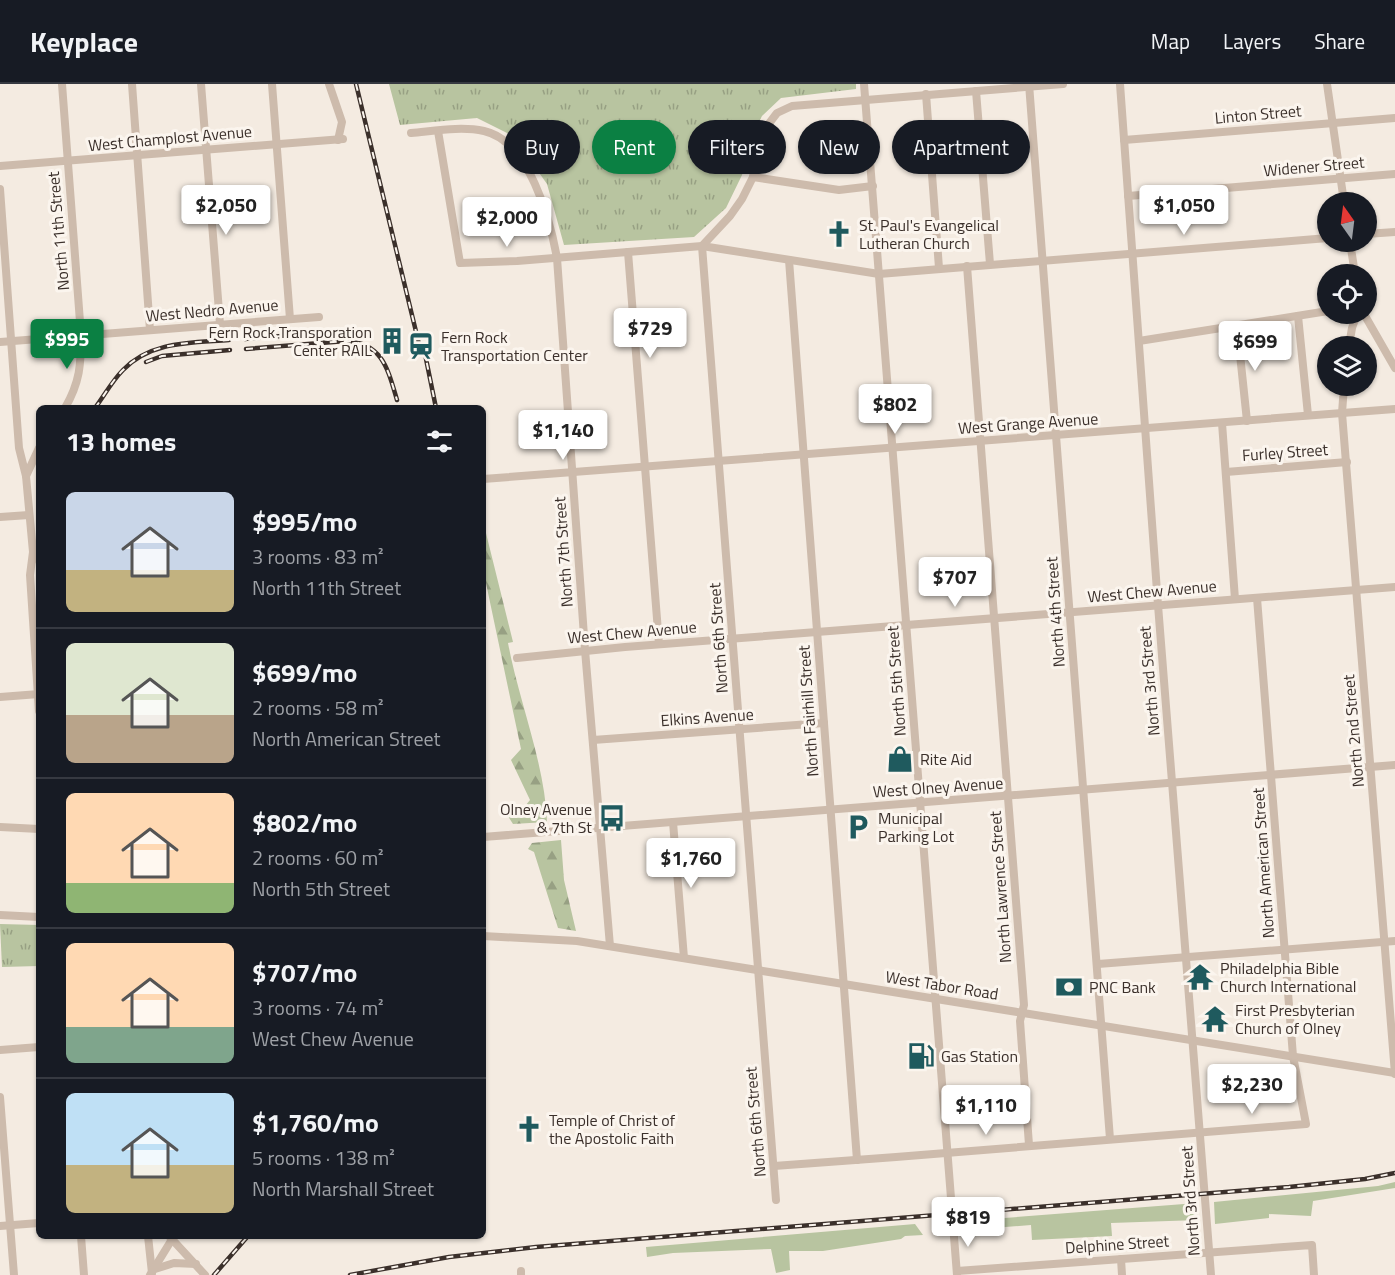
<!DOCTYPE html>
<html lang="en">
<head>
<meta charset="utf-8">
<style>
  :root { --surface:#171b24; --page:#242831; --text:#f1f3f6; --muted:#9ea1a6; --line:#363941; --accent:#0b8043 }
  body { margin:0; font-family:"Titillium Web",sans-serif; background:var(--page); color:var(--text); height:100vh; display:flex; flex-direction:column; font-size:22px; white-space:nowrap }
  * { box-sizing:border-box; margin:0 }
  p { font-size:20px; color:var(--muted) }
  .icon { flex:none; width:33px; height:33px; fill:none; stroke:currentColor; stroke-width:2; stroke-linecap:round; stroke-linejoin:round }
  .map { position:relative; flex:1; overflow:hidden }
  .sheet { position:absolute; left:36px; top:321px; width:450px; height:834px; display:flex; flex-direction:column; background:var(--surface); border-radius:9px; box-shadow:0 2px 4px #0004 }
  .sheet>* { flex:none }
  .guide { position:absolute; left:504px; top:36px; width:570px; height:54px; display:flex; gap:12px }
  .needle { width:39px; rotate:346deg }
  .tools { position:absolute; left:1317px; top:108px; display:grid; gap:12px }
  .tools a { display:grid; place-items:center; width:60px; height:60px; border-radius:50%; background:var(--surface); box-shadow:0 2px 4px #0004; font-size:30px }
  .price { position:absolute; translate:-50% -51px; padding:0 14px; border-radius:6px; background:#fff; color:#222; font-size:20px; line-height:39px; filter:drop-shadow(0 2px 3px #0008) }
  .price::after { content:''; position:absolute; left:50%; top:36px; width:18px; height:14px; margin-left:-9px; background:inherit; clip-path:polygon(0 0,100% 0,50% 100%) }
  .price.selected { background:var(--accent); color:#fff }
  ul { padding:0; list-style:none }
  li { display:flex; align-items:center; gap:18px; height:150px; padding:0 30px }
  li+li { border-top:2px solid var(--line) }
  li span { display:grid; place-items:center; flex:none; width:168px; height:120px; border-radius:9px; color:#555 }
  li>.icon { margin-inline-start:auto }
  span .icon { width:72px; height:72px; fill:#fffc; stroke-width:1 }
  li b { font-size:26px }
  h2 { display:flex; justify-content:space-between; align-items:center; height:72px; padding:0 30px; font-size:26px }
  .chip { padding:0 21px; border-radius:27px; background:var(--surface); box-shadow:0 2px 4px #0004; font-size:21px; line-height:54px }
  .chip.selected { background:var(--accent); color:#fff }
  header { display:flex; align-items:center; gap:36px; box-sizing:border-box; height:84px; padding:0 30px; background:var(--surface); border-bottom:2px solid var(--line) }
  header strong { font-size:28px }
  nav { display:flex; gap:33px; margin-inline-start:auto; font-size:21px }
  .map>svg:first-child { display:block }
  .green { fill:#b8c4a0 }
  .forest { fill:url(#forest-firs) }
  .park { fill:url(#park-tufts) }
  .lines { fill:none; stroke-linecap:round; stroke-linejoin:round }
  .minor { stroke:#cdbbac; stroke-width:8 }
  .rail-casing { stroke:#3b302b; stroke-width:4.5 }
  .rail { stroke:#fbf5ee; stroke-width:2; stroke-dasharray:7; stroke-linecap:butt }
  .labels { text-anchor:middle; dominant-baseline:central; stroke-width:6; stroke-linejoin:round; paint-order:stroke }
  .street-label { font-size:16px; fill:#3b302b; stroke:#fbf5ee }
  .poi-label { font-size:16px; fill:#3b302b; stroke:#fbf5ee; text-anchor:start }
</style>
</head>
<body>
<header>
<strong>Keyplace</strong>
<nav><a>Map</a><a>Layers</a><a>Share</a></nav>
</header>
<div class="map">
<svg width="1395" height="1191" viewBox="0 0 1395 1191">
  <defs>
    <pattern id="forest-firs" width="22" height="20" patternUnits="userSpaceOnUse" patternTransform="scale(1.5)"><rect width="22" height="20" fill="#b8c4a0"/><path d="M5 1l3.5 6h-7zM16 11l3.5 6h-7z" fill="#97a083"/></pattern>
    <pattern id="park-tufts" width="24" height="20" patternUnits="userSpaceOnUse" patternTransform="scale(1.5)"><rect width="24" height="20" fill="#b8c4a0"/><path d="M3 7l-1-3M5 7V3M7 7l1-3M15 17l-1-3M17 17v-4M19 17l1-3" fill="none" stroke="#97a083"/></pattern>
  </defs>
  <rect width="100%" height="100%" fill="#f4ebe1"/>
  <g class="green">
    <path d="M 1395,1098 L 1395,1104 L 1313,1117 L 1311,1132 L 1269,1130 L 1269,1134 L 1215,1140 L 1214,1118 L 1378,1102 Z"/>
    <path d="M 1197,1119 L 1198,1136 L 1111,1139 L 1112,1152 L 1032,1156 L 1031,1141 L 966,1146 L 965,1137 Z"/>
    <path d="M 915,1140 L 923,1151 L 905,1152 L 901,1155 L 823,1167 L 789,1167 L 790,1186 L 776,1189 L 771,1165 L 673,1169 L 647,1173 L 646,1163 Z"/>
  </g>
  <g class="forest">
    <path d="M 483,437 L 513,558 L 508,559 C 519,618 545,680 547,738 L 513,740 L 506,729 L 521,727 L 530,716 L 511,676 L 521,665 L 483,485 Z"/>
    <path d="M 561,756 L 564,796 L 576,847 L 558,844 L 534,768 L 528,765 L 532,759 Z"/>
  </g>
  <g class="park">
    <path d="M 389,0 L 856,0 L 856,5 L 781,14 L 762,32 L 755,46 L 742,91 L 726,124 L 694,153 L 564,161 L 547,100 L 513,52 L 477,34 L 400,41 Z"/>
    <path d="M 0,840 L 39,841 L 39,882 L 2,883 Z"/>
  </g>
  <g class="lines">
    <g class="minor">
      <path d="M 62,0 L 81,251 C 81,281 80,298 65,324"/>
      <path d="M 132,0 L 150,246"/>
      <path d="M 201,0 L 220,240"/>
      <path d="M 272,0 L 290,235"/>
      <path d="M 329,0 L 342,38 L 338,56"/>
      <path d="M 864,0 L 957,1191"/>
      <path d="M 1029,0 L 1110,1055"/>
      <path d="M 1120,0 L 1158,521 L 1211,1191"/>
      <path d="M 1327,0 L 1344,118"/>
      <path d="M 976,7 L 990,180"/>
      <path d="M 926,10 L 939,184"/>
      <path d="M 438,47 L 460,179 L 517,177 L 702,162 L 879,190 L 1328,154"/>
      <path d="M 411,49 C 434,47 461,42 484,47 C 529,57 550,135 557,174 L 585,566 L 610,862"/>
      <path d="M 1124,56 L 1395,34"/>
      <path d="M 0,82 L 343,55"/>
      <path d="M 753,93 L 839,106 L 873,102"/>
      <path d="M 0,105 L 19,364 L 26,392"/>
      <path d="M 1128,112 L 1395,90"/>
      <path d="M 1366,150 L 1395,148"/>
      <path d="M 1350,158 L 1355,190"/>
      <path d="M 628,168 L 659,560"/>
      <path d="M 789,176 L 857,1076"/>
      <path d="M 967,182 L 1024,921 L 1020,937 L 1029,1061"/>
      <path d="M 1364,230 L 1395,284"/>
      <path d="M 1298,232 L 1308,331"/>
      <path d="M 1237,242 L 1247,337"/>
      <path d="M 1139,257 L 1328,227"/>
      <path d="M 0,258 L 319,233"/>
      <path d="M 1349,262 L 1352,244 L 1357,230"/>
      <path d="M 1344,302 L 1342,329 L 1395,990"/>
      <path d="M 1222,339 L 1235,515"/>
      <path d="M 39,364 L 26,392 L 33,468 L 39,477"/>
      <path d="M 1226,388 L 1347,378"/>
      <path d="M 483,395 L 1395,325"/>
      <path d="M 0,433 L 29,431"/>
      <path d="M 33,468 L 30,491 L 39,627"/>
      <path d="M 517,574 L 625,563 L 1395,503"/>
      <path d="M 0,613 L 39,610"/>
      <path d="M 593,656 L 824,639"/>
      <path d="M 673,738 L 684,874"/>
      <path d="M 0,743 L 39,745"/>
      <path d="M 483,753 L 1395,681"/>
      <path d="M 0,831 L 39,833"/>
      <path d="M 483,852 L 577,857 L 1395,989"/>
      <path d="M 1098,880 L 1395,857"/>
      <path d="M 0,966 L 39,963"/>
      <path d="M 0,1013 L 14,1191"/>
      <path d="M 774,1082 L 896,1073 L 1306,1040 L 1293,972 L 1257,514"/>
      <path d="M 776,1116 L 702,162 L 730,132 L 742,115 L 753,93 L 764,46 L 777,29 L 792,22 L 1063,0"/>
      <path d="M 0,1142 L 39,1139"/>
      <path d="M 81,1152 L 84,1191"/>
      <path d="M 148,1152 L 152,1189"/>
      <path d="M 169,1152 L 205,1191"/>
      <path d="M 1121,1175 L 1122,1191"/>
      <path d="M 155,1185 L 174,1179 L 196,1180"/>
      <path d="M 521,1187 L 521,1191"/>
      <path d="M 957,1187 L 1312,1161 L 1314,1191"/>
      <path d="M 150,1191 L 174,1152"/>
    </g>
    <defs>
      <g id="rail">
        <path d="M 356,0 L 419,260"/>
        <path d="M 245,255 L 343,247 L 357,248"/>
        <path d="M 246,265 L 346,257 C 383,259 388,286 397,316"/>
        <path d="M 424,265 L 436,324"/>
        <path d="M 146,278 L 162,272 L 230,266"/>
        <path d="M 95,324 C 104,312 112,297 123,286 C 151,257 191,259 229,256"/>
        <path d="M 214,1191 L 248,1152"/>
        <path d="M 350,1191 L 449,1173 L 536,1163 L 1289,1103 L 1365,1095 L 1395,1089"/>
      </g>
    </defs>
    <use href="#rail" class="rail-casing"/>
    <use href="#rail" class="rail"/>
  </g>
  <defs>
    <symbol id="church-bare" viewBox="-9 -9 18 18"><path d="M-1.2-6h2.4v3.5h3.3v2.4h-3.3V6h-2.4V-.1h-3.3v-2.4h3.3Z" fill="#1f5a5e" stroke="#fbf5ee" stroke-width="2.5" paint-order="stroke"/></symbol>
    <symbol id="building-bare" viewBox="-9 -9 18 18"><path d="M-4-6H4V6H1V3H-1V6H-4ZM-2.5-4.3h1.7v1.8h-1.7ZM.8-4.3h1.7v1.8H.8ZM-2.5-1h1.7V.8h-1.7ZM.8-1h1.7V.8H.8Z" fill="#1f5a5e" stroke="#fbf5ee" stroke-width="2.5" paint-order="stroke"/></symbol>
    <symbol id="station-bare" viewBox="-9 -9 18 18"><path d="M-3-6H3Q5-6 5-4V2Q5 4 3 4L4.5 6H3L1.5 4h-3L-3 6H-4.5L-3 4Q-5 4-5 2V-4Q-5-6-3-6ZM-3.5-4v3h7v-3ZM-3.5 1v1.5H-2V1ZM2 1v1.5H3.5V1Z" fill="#1f5a5e" stroke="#fbf5ee" stroke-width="2.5" paint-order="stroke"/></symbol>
    <symbol id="shop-bare" viewBox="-9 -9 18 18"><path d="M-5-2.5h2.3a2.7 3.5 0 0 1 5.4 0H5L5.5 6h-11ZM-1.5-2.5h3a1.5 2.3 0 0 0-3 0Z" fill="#1f5a5e" stroke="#fbf5ee" stroke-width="2.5" paint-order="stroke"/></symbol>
    <symbol id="bus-bare" viewBox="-9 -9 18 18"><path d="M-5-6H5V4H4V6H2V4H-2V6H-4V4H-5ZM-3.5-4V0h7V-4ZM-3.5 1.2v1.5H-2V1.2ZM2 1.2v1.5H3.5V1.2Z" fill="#1f5a5e" stroke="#fbf5ee" stroke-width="2.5" paint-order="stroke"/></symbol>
    <symbol id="parking-bare" viewBox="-9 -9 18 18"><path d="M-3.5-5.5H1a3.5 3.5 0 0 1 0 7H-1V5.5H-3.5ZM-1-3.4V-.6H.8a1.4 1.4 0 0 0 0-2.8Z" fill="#1f5a5e" stroke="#fbf5ee" stroke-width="2.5" paint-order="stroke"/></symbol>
    <symbol id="temple-bare" viewBox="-9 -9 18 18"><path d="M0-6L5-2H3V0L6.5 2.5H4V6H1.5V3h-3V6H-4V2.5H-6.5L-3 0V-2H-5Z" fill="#1f5a5e" stroke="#fbf5ee" stroke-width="2.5" paint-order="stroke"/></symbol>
    <symbol id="bank-bare" viewBox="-9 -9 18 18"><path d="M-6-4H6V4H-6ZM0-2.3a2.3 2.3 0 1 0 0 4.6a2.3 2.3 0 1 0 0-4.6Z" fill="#1f5a5e" stroke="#fbf5ee" stroke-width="2.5" paint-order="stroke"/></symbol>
    <symbol id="fuel-bare" viewBox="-9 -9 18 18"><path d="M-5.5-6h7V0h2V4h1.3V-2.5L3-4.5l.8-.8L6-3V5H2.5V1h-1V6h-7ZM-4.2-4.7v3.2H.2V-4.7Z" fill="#1f5a5e" stroke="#fbf5ee" stroke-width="2.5" paint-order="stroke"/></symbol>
  </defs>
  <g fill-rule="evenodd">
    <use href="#church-bare" x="820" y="131" width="38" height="38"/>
    <use href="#building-bare" x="373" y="238" width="38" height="38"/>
    <use href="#station-bare" x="402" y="243" width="38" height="38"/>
    <use href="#shop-bare" x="881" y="656" width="38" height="38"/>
    <use href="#bus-bare" x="593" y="715" width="38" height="38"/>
    <use href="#parking-bare" x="839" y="724" width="38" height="38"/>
    <use href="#temple-bare" x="1181" y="874" width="38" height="38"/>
    <use href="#bank-bare" x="1050" y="884" width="38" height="38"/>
    <use href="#temple-bare" x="1196" y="916" width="38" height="38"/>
    <use href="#fuel-bare" x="902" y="953" width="38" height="38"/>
    <use href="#church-bare" x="510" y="1026" width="38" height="38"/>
  </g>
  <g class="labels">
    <g class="street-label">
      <text transform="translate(1258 30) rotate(-5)">Linton Street</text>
      <text transform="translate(170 54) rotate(-5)">West Champlost Avenue</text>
      <text transform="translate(1314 82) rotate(-5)">Widener Street</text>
      <text transform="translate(58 147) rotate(-95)">North 11th Street</text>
      <text transform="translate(212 226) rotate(-5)">West Nedro Avenue</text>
      <text transform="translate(1028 339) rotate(-4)">West Grange Avenue</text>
      <text transform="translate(1285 368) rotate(-4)">Furley Street</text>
      <text transform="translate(563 468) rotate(-94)">North 7th Street</text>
      <text transform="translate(1152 507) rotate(-5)">West Chew Avenue</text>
      <text transform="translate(1055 528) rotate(-94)">North 4th Street</text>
      <text transform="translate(632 548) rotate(-5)">West Chew Avenue</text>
      <text transform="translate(718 554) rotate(-94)">North 6th Street</text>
      <text transform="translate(896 597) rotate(-94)">North 5th Street</text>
      <text transform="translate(1149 597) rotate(-95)">North 3rd Street</text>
      <text transform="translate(808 627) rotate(-94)">North Fairhill Street</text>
      <text transform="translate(707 633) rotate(-4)">Elkins Avenue</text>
      <text transform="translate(1353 647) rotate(-95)">North 2nd Street</text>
      <text transform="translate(938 703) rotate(-4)">West Olney Avenue</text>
      <text transform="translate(1263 779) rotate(-94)">North American Street</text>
      <text transform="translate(1000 803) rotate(-94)">North Lawrence Street</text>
      <text transform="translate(942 901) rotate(9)">West Tabor Road</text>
      <text transform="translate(755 1038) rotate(-95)">North 6th Street</text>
      <text transform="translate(1190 1117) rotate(-94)">North 3rd Street</text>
      <text transform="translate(1117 1160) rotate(-4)">Delphine Street</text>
    </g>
    <g class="poi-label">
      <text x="859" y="141">St. Paul's Evangelical<tspan x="859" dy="18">Lutheran Church</tspan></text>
      <text x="372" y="248" text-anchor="end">Fern Rock Transporation<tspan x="372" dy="18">Center RAIL</tspan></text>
      <text x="441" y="253">Fern Rock<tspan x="441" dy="18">Transportation Center</tspan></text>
      <text x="920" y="675">Rite Aid</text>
      <text x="592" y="725" text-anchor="end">Olney Avenue<tspan x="592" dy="18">&amp; 7th St</tspan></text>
      <text x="878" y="734">Municipal<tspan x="878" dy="18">Parking Lot</tspan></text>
      <text x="1220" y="884">Philadelphia Bible<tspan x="1220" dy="18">Church International</tspan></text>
      <text x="1089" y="903">PNC Bank</text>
      <text x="1235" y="926">First Presbyterian<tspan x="1235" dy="18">Church of Olney</tspan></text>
      <text x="941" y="972">Gas Station</text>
      <text x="549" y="1036">Temple of Christ of<tspan x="549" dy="18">the Apostolic Faith</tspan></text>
    </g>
  </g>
</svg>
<div class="tools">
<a><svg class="needle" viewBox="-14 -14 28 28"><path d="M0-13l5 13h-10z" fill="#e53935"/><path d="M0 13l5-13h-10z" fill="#9ea1a6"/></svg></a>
<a><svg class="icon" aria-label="locate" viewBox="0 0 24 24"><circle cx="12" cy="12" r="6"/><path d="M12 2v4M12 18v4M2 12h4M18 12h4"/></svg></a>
<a><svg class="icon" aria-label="layers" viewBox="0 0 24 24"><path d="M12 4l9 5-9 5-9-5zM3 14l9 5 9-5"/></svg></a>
</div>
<b class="price" style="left:226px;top:152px">$2,050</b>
<b class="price" style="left:1184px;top:152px">$1,050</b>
<b class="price" style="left:507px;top:164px">$2,000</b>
<b class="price" style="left:650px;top:275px">$729</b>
<b class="price selected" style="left:67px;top:286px">$995</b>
<b class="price" style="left:1255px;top:288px">$699</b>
<b class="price" style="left:895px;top:351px">$802</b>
<b class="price" style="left:563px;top:377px">$1,140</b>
<b class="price" style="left:955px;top:524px">$707</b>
<b class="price" style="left:691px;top:805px">$1,760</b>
<b class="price" style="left:1252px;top:1031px">$2,230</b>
<b class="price" style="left:986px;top:1052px">$1,110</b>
<b class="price" style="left:968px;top:1164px">$819</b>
<div class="guide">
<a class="chip">Buy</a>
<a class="chip selected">Rent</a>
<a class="chip">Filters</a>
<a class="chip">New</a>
<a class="chip">Apartment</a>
</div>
<section class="sheet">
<h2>13 homes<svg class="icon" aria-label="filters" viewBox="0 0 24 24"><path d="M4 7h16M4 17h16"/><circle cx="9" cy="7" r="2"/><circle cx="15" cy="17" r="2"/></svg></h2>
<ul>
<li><span style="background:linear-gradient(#c9d6e8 65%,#c2b280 0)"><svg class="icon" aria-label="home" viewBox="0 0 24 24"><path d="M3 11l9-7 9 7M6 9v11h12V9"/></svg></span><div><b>$995/mo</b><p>3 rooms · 83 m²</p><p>North 11th Street</p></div></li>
<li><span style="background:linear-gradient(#dfe7d0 60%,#b9a48a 0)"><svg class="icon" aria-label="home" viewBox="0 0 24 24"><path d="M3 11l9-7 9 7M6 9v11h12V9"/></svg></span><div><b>$699/mo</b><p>2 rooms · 58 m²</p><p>North American Street</p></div></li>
<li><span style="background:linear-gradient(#ffd9b3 75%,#8fb573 0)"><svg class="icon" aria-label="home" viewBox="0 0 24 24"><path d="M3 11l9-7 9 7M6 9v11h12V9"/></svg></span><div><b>$802/mo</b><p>2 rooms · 60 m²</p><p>North 5th Street</p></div></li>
<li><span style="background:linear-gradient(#ffd9b3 70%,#7fa58c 0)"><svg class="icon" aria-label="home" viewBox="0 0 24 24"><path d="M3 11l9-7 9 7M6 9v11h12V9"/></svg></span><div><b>$707/mo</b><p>3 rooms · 74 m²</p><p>West Chew Avenue</p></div></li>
<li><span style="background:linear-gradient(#bfe0f5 60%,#c2b280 0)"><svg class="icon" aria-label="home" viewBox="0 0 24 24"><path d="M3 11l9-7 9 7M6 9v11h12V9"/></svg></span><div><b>$1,760/mo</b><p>5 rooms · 138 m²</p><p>North Marshall Street</p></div></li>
</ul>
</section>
</div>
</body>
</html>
